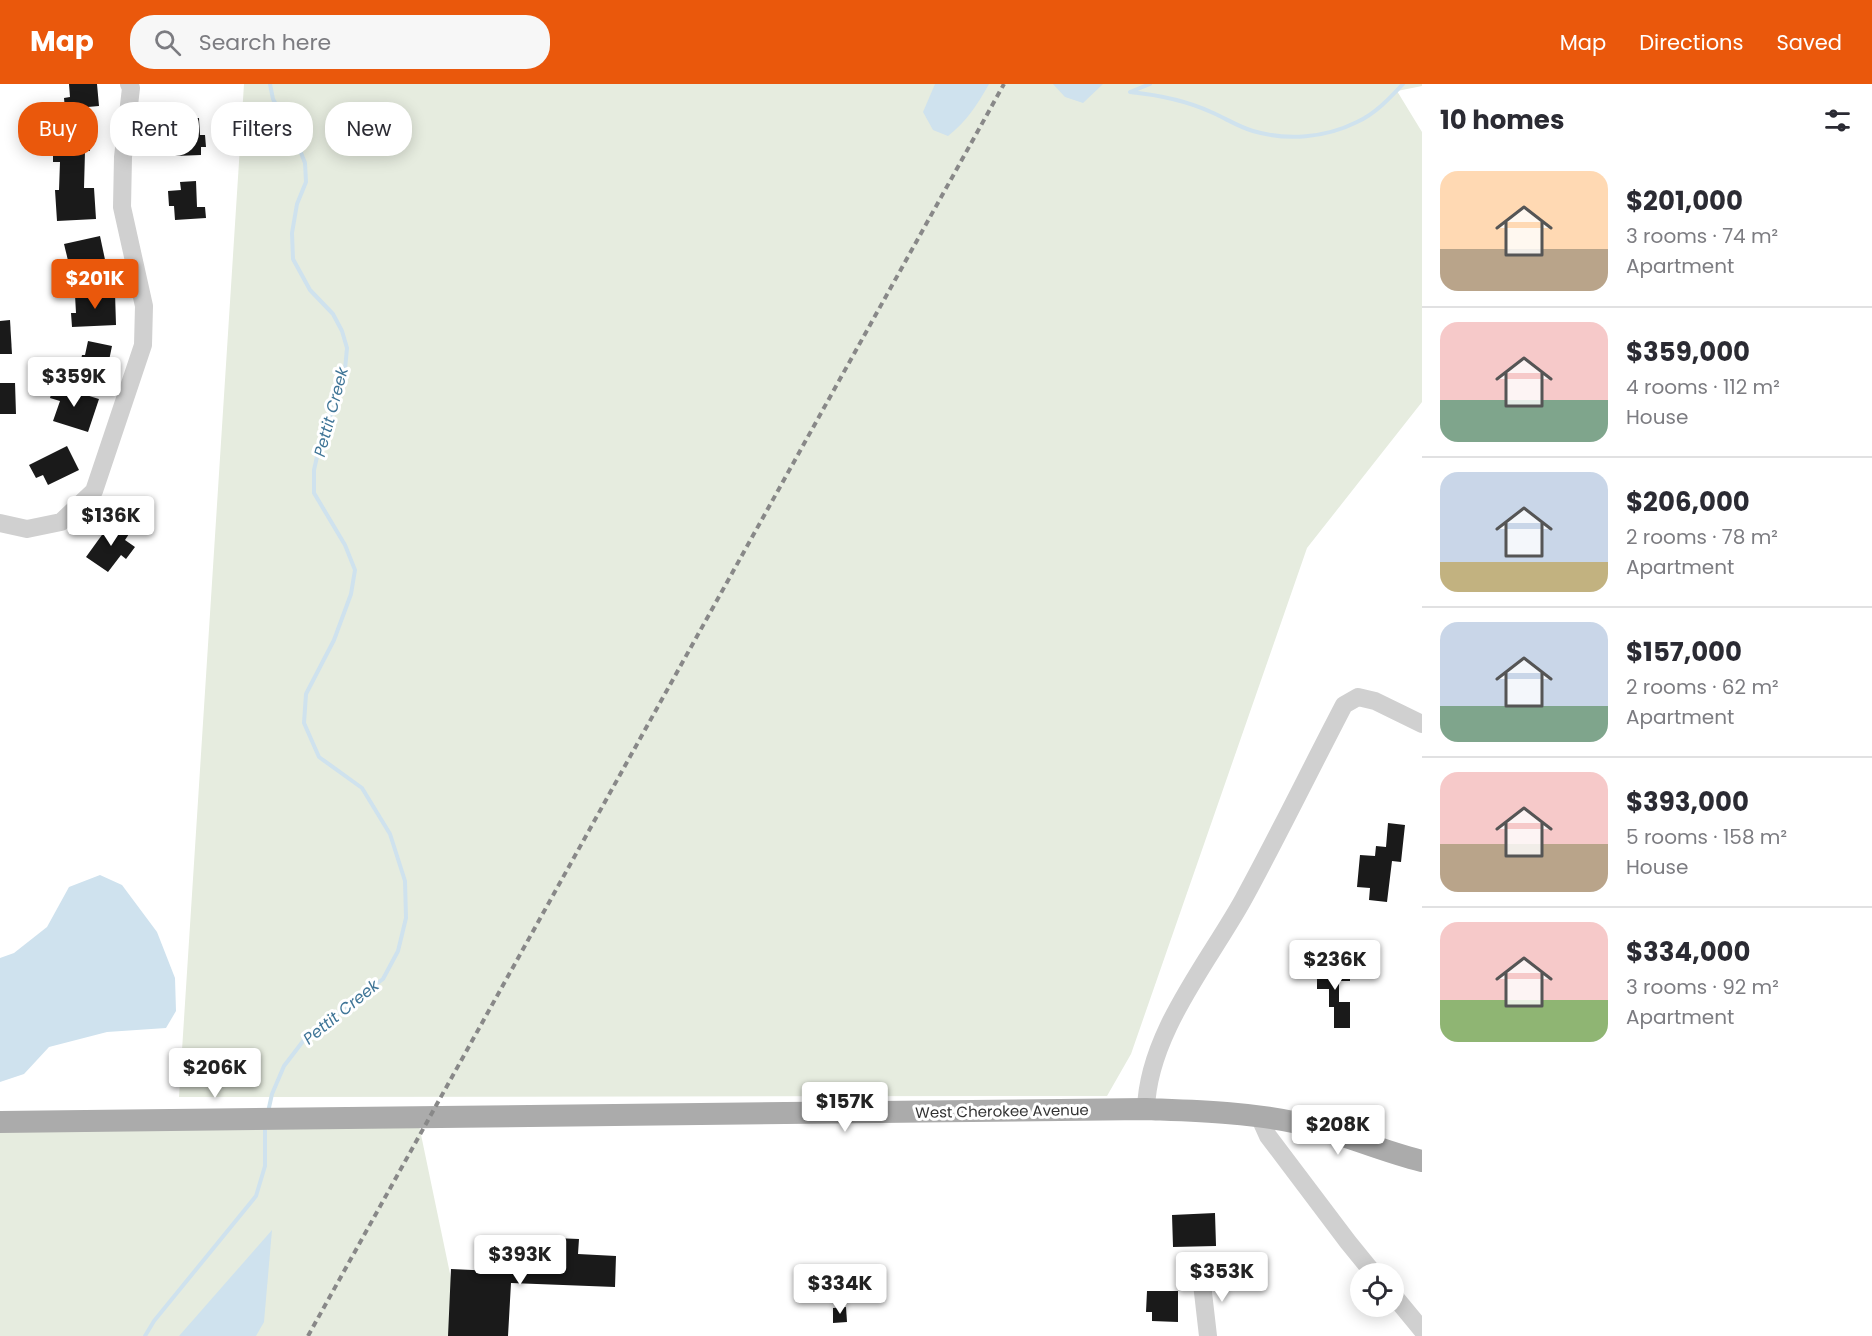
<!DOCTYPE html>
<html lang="en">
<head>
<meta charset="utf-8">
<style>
  :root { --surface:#fff; --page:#f7f7f7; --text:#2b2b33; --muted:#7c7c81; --line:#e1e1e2; --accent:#ea580c }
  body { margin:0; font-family:Poppins,sans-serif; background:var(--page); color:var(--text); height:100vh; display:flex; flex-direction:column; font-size:22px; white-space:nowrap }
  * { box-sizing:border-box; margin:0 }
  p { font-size:20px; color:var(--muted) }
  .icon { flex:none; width:33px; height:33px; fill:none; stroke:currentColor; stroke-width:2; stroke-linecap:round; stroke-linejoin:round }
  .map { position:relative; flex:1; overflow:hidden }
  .details { display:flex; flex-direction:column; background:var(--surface); width:450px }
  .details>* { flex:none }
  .banner { position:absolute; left:18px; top:18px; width:570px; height:54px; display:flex; gap:12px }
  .tools { position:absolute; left:1350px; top:1179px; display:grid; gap:12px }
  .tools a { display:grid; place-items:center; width:54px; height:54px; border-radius:50%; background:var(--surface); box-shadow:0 3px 15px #0003; font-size:30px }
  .price { position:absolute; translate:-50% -51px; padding:0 14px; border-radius:6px; background:#fff; color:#222; font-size:20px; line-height:39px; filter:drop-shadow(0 2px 3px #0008) }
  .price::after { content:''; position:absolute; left:50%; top:36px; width:18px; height:14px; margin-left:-9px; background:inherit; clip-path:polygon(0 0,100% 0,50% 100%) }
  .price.active { background:var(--accent); color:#fff }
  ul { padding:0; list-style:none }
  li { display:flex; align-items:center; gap:18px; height:150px; padding:0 18px }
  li+li { border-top:2px solid var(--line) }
  li span { display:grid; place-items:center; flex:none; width:168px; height:120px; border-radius:18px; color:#555 }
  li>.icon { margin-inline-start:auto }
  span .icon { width:72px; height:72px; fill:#fffc; stroke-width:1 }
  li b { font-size:26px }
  h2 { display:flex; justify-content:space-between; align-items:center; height:72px; padding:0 18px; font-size:26px }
  .chip { padding:0 21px; border-radius:24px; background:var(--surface); box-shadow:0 3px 15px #0003; font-size:21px; line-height:54px }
  .chip.active { background:var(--accent); color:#fff }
  header { display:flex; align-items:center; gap:36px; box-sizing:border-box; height:84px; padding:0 30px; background:var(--accent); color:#fff }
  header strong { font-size:28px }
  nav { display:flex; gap:33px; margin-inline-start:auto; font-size:21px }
  .search { width:420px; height:54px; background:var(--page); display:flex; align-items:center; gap:15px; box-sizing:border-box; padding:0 21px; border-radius:24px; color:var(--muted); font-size:22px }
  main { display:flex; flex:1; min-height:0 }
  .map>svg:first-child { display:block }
  .green { fill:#e6ecdf }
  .water { fill:#cfe2ee }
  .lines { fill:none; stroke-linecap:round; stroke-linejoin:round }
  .stream { stroke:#cfe2ee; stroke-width:4 }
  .building { fill:#1a1a1a }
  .minor { stroke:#d0d0d0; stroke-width:18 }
  .major { stroke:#ababab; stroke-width:22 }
  .rail { stroke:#888; stroke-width:4; stroke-dasharray:6 4.5; stroke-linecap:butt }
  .labels { text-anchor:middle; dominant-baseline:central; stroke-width:6; stroke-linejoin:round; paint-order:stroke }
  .street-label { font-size:15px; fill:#333; stroke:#fff }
  .water-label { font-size:16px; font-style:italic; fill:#3f7597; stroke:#fff }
</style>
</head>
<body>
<header>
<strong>Map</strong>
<div class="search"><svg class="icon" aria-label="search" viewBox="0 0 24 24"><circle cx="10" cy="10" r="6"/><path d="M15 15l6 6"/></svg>Search here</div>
<nav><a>Map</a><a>Directions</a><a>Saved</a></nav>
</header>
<main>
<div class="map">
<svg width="1422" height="1252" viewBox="0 0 1422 1252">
  <rect width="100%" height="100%" fill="#fff"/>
  <g class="green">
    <path d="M 244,0 L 1422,0 L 1422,2 L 1397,7 L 1422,48 L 1422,318 L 1307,464 L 1131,970 L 1107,1012 L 179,1013 Z"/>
    <path d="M 419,1041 L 463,1252 L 0,1252 L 0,1048 Z"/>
  </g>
  <g class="water">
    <path d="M 935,0 L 989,0 C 977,21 967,37 948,52 L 933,46 L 923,28 Z"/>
    <path d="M 1053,0 L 1103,0 L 1083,19 L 1065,13 Z"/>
    <path d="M 100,791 L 122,801 L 157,848 L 175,894 L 176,927 L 166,944 L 107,948 L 49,963 L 24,990 L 0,998 L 0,874 L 14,869 L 47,843 L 69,803 Z"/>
    <path d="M 272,1146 L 264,1238 L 256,1252 L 179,1252 Z"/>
  </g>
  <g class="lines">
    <g class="stream">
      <path d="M 1150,0 L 1130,8 C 1159,11 1185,16 1211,28 C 1225,34 1239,43 1253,47 C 1287,57 1325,54 1357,38 C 1375,30 1390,14 1403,0"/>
      <path d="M 268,1028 L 272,1010 L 284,982 L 307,952 L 383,895 L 398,867 L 406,834 L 405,797 L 390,750 L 362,704 L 319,673 L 304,639 L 306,610 L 334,556 L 351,510 L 355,486 L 345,461 L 314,409 L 314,386 L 319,364 L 344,296 L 347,264 L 342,247 L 333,230 L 310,206 L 293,175 L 292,149 L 297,120 L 306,98 L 305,79 L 298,61 L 273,15 L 270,0"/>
      <path d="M 145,1252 L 154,1237 L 256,1112 L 265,1082 L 265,1044"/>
    </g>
  </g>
  <g class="building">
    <path d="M 69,0 L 97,0 L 99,22 L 65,25 L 64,14 L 70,13 Z"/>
    <path d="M 199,34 L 200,51 L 205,51 L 206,63 L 201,63 L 201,71 L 175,72 L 175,52 L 164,52 L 163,36 Z"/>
    <path d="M 60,52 L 90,52 L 90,67 L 85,67 L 84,104 L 94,104 L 96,135 L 57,137 L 55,106 L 59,106 L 60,78 L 53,78 L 53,65 L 60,65 Z"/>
    <path d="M 196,97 L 197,123 L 205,123 L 206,134 L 175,136 L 174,122 L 169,122 L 168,107 L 181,106 L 180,98 Z"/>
    <path d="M 100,152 L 107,185 L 72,193 L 64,160 Z"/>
    <path d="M 115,209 L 116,241 L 72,243 L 71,229 L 76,229 L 75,211 Z"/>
    <path d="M 10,236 L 12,270 L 0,270 L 0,237 Z"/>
    <path d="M 88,257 L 112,262 L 105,296 L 78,290 L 82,271 L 85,271 Z"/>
    <path d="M 0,299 L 15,299 L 16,330 L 0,330 Z"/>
    <path d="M 54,301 L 99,315 L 88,348 L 53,337 L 60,317 L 50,314 Z"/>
    <path d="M 67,362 L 79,386 L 48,401 L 43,391 L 36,394 L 29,381 Z"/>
    <path d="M 112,437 L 129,450 L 125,456 L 135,463 L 126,475 L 121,471 L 108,488 L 86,473 Z"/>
    <path d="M 1388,739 L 1405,741 L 1401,778 L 1392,777 L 1387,818 L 1369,816 L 1370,804 L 1357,803 L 1360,771 L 1375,772 L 1376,762 L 1386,763 Z"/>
    <path d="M 1317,880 L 1350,880 L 1350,897 L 1339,897 L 1339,918 L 1350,918 L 1350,944 L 1334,944 L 1334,923 L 1329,923 L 1329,905 L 1317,905 Z"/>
    <path d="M 1215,1129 L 1216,1162 L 1173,1163 L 1172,1131 Z"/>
    <path d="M 554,1154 L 579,1155 L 578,1170 L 616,1172 L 615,1203 L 511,1199 L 508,1252 L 448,1252 L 451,1185 L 513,1188 L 514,1166 L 553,1168 Z"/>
    <path d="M 1147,1207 L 1178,1207 L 1178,1238 L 1152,1237 L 1152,1228 L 1146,1228 Z"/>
    <path d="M 846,1223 L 847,1238 L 833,1239 L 833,1224 Z"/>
  </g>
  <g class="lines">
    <g class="minor">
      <path d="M 0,439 L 27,445 L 61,438 L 94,407 L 143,261 L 144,222 L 122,123 L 123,73 L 131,4 L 129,0"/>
      <path d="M 1146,1025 C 1148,950 1208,879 1243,816 C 1278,752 1310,686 1344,621 L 1358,613 L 1375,617 L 1422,640"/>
      <path d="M 1259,1032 L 1268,1052 L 1348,1158 L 1374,1190"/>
      <path d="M 1201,1191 L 1208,1252"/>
      <path d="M 1394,1212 L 1422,1246"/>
    </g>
    <path class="major" d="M 0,1038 L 1146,1025 C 1196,1027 1248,1028 1298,1039 C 1340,1048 1380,1067 1422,1077"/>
    <path class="rail" d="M 308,1252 L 1004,0"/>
  </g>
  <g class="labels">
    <g class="street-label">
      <text transform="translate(1002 1027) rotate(-1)">West Cherokee Avenue</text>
    </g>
    <g class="water-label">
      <text transform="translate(331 328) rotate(-75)">Pettit Creek</text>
      <text transform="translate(341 928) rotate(-39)">Pettit Creek</text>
    </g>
  </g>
</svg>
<div class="tools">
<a><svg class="icon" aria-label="locate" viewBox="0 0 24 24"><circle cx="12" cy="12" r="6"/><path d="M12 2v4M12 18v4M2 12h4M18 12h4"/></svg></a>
</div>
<b class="price active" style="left:95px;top:226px">$201K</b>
<b class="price" style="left:74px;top:324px">$359K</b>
<b class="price" style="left:111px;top:463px">$136K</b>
<b class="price" style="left:1335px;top:907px">$236K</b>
<b class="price" style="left:215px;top:1015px">$206K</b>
<b class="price" style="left:845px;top:1049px">$157K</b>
<b class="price" style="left:1338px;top:1072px">$208K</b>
<b class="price" style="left:520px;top:1202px">$393K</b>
<b class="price" style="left:1222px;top:1219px">$353K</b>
<b class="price" style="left:840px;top:1231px">$334K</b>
<div class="banner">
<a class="chip active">Buy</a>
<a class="chip">Rent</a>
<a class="chip">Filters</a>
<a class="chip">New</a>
</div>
</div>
<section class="details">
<h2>10 homes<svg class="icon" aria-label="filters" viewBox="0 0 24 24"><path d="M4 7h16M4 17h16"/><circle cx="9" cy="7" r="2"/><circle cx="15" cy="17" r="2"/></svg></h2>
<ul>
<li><span style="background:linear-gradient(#ffd9b3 65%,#b9a48a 0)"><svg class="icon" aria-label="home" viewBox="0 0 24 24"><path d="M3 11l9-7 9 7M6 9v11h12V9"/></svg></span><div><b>$201,000</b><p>3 rooms · 74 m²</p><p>Apartment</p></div></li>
<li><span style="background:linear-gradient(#f6c9c9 65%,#7fa58c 0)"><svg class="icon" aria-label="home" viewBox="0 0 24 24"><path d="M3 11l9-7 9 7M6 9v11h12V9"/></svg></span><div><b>$359,000</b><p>4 rooms · 112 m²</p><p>House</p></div></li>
<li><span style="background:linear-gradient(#c9d6e8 75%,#c2b280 0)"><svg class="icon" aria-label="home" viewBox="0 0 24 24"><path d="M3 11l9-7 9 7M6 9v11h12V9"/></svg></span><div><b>$206,000</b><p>2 rooms · 78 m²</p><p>Apartment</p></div></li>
<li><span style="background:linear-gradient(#c9d6e8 70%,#7fa58c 0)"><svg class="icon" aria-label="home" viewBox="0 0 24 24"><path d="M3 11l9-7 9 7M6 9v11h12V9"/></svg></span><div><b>$157,000</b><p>2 rooms · 62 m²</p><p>Apartment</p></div></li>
<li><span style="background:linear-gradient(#f6c9c9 60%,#b9a48a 0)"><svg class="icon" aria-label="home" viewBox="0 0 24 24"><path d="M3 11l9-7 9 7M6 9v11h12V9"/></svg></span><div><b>$393,000</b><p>5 rooms · 158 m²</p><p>House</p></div></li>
<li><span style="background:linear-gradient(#f6c9c9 65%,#8fb573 0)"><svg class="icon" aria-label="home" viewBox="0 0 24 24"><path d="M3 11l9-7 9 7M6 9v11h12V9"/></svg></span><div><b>$334,000</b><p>3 rooms · 92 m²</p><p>Apartment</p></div></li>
</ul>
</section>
</main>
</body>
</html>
